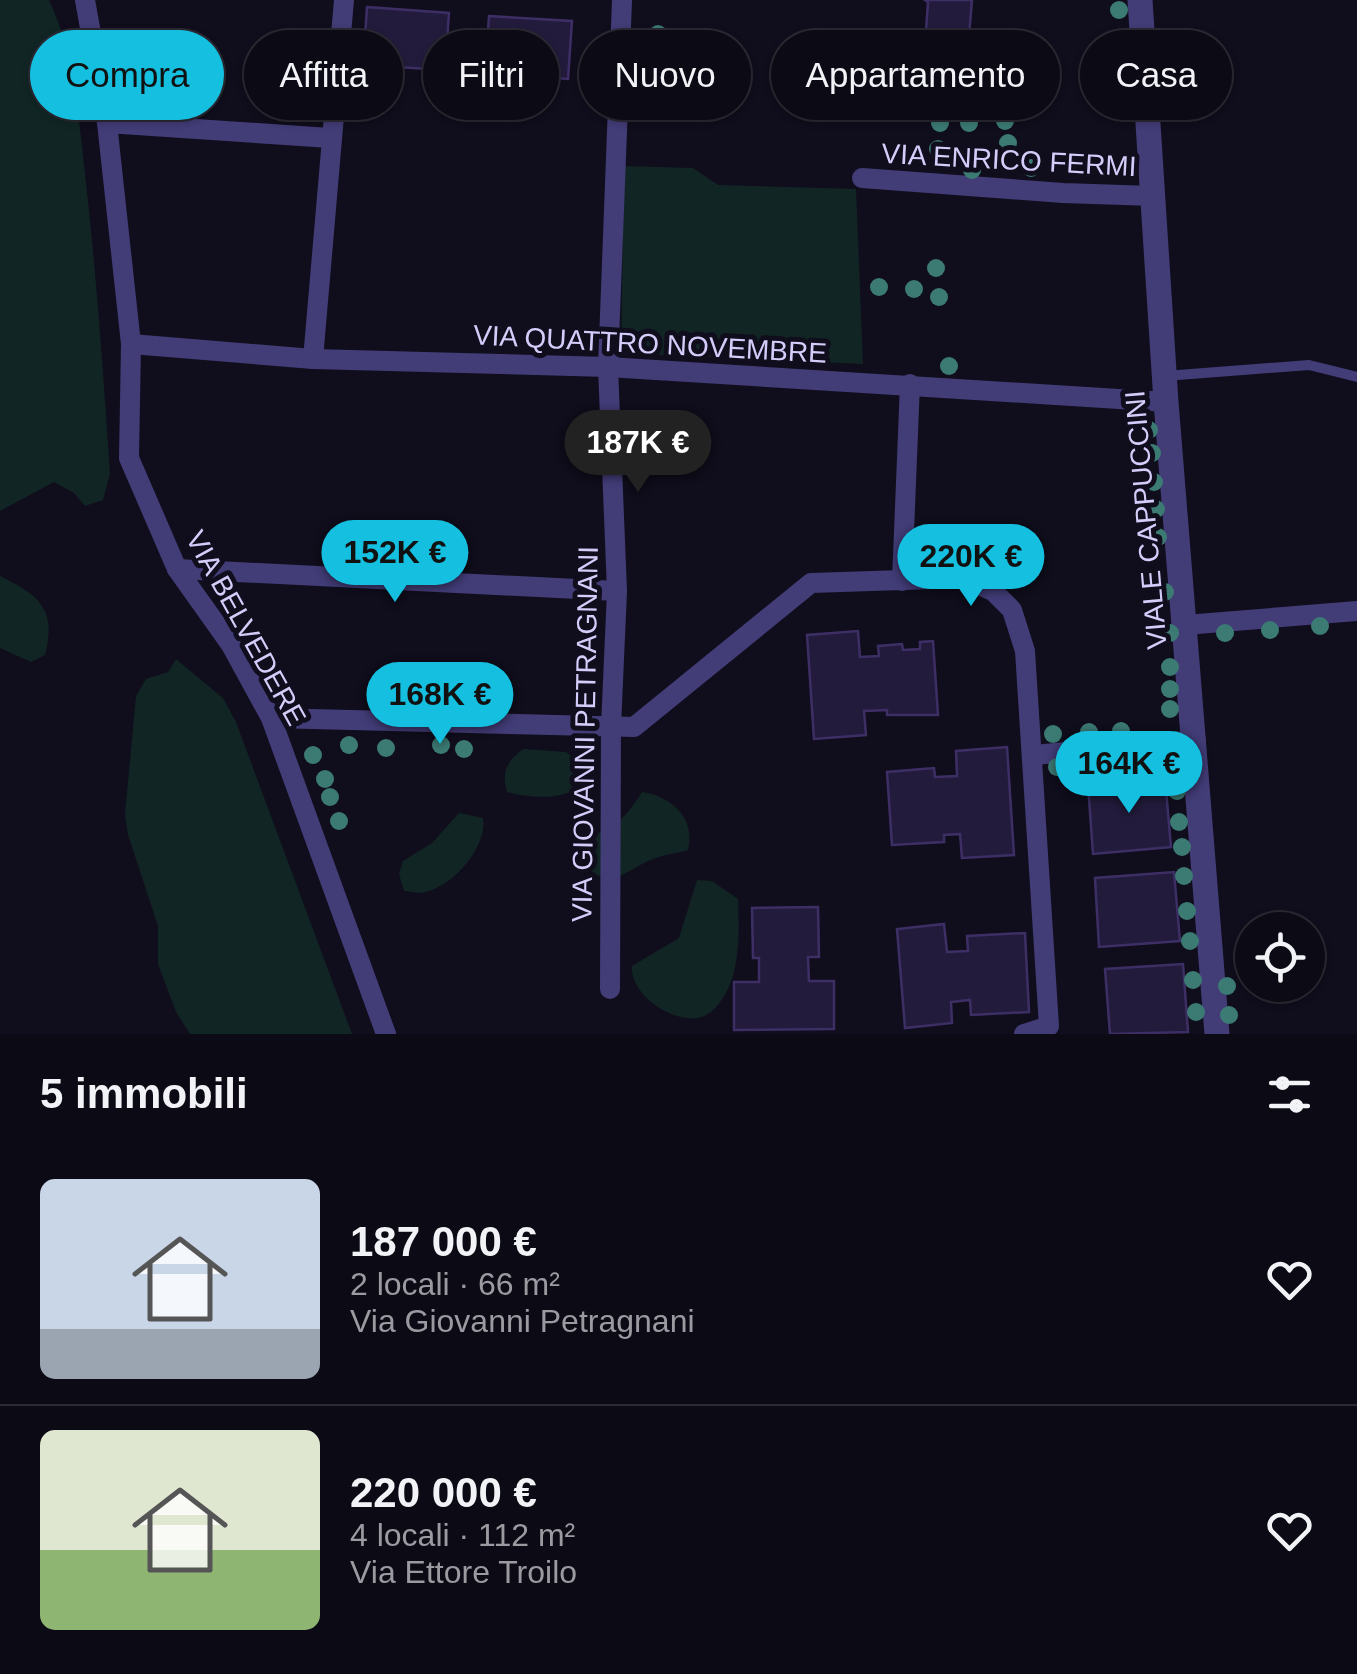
<!DOCTYPE html>
<html lang="it">
<head>
<meta charset="utf-8">
<style>
  :root { --surface:#0c0a15; --page:#15131e; --text:#f1f3f6; --muted:#9a9aa0; --line:#2c2b34; --accent:#14bfdf }
  body { margin:0; font-family:Arial,sans-serif; background:var(--page); color:var(--text); height:100vh; display:flex; flex-direction:column; font-size:38px; white-space:nowrap }
  * { box-sizing:border-box; margin:0 }
  p { font-size:32px; color:var(--muted) }
  .icon { flex:none; width:55px; height:55px; fill:none; stroke:currentColor; stroke-width:2; stroke-linecap:round; stroke-linejoin:round }
  .map { position:relative; height:1034px; overflow:hidden }
  .sheet { display:flex; flex-direction:column; background:var(--surface); flex:1 }
  .sheet>* { flex:none }
  .banner { position:absolute; left:30px; top:30px; width:1298px; height:90px; display:flex; gap:20px }
  .controls { position:absolute; left:1235px; top:912px; display:grid; gap:20px }
  .controls a { display:grid; place-items:center; width:90px; height:90px; border-radius:50%; background:var(--surface); box-shadow:0 2px 8px #0004,0 0 0 2px var(--line); font-size:50px }
  .price { position:absolute; translate:-50% -85px; padding:0 22px; border-radius:35px; background:var(--accent); color:#111; font-size:32px; line-height:65px; filter:drop-shadow(0 2px 5px #0008) }
  .price::after { content:''; position:absolute; left:50%; top:60px; width:30px; height:22px; margin-left:-15px; background:inherit; clip-path:polygon(0 0,100% 0,50% 100%) }
  .price.active { background:#222; color:#fff }
  ul { padding:0; list-style:none }
  li { display:flex; align-items:center; gap:30px; height:250px; padding:0 40px }
  li+li { border-top:2px solid var(--line) }
  li span { display:grid; place-items:center; flex:none; width:280px; height:200px; border-radius:15px; color:#555 }
  li>.icon { margin-inline-start:auto }
  span .icon { width:120px; height:120px; fill:#fffc; stroke-width:1 }
  li b { font-size:42px }
  h2 { display:flex; justify-content:space-between; align-items:center; height:120px; padding:0 40px; font-size:42px }
  .chip { padding:0 35px; border-radius:45px; background:var(--surface); box-shadow:0 2px 8px #0004,0 0 0 2px var(--line); font-size:35px; line-height:90px }
  .chip.active { background:var(--accent); color:#111 }
  .map>svg:first-child { display:block }
  .green { fill:#112525 }
  .building { fill:#231b3b; stroke:#3d2f65; stroke-width:2.5 }
  .lines { fill:none; stroke-linecap:round; stroke-linejoin:round }
  .service { stroke:#423c77; stroke-width:10 }
  .minor { stroke:#423c77; stroke-width:20 }
  .tertiary { stroke:#423c77; stroke-width:25 }
  .tree { fill:#3c7a74 }
  .labels { text-anchor:middle; dominant-baseline:central; stroke-width:10; stroke-linejoin:round; paint-order:stroke }
  .street-label { font-size:28px; fill:#d4cdfa; stroke:#100d1c }
</style>
</head>
<body>
<div class="map">
<svg width="1357" height="1034" viewBox="0 0 1357 1034">
  <rect width="100%" height="100%" fill="#100d1c"/>
  <g class="green">
    <path d="M 0,0 L 49,0 C 73,51 78,109 84,165 C 96,268 103,370 110,473 L 103,500 L 85,506 L 74,493 L 54,482 L 0,511 Z"/>
    <path d="M 624,166 L 693,168 L 718,185 L 856,189 L 863,364 L 621,353 Z"/>
    <path d="M 0,576 C 39,595 57,609 45,655 L 31,662 L 0,648 Z"/>
    <path d="M 176,659 L 223,698 L 236,722 L 352,1034 L 190,1034 L 176,1012 L 158,964 L 158,926 L 128,835 L 125,814 L 136,696 L 146,679 L 168,672 Z"/>
    <path d="M 523,749 L 566,752 L 583,764 L 585,784 C 563,800 533,799 507,792 C 501,772 507,761 523,749 Z"/>
    <path d="M 642,792 C 672,796 696,819 688,850 C 678,853 666,854 656,858 C 628,867 612,894 584,865 C 581,837 603,832 622,818 C 630,811 636,801 642,792 Z"/>
    <path d="M 459,813 L 483,818 C 488,847 451,890 420,893 C 415,893 410,891 404,891 L 399,874 L 403,861 L 432,843 Z"/>
    <path d="M 697,880 L 712,881 L 738,899 C 739,934 742,984 712,1011 C 687,1034 629,998 632,966 L 679,938 Z"/>
  </g>
  <g class="building">
    <path d="M 925,0 L 972,0 L 968,49 L 925,45 L 928,2 Z"/>
    <path d="M 367,7 L 449,13 L 445,70 L 363,65 Z"/>
    <path d="M 489,16 L 572,21 L 568,79 L 485,73 Z"/>
    <path d="M 858,631 L 860,657 L 879,656 L 878,646 L 902,644 L 903,650 L 920,649 L 920,642 L 933,641 L 938,715 L 887,715 L 887,710 L 864,711 L 866,735 L 814,739 L 807,635 Z"/>
    <path d="M 1007,747 L 1014,855 L 962,858 L 960,834 L 944,835 L 944,842 L 892,845 L 887,772 L 934,768 L 935,777 L 957,776 L 956,751 Z"/>
    <path d="M 1165,778 L 1171,847 L 1093,854 L 1088,785 Z"/>
    <path d="M 1174,872 L 1180,941 L 1099,947 L 1095,878 Z"/>
    <path d="M 818,907 L 819,957 L 808,957 L 809,981 L 834,981 L 834,1029 L 734,1030 L 734,982 L 759,982 L 759,958 L 753,958 L 752,908 Z"/>
    <path d="M 944,924 L 947,952 L 968,951 L 967,936 L 1025,933 L 1029,1012 L 971,1015 L 970,1000 L 951,1002 L 952,1023 L 905,1028 L 897,929 Z"/>
    <path d="M 1183,964 L 1188,1032 L 1110,1034 L 1105,969 Z"/>
  </g>
  <g class="lines">
    <path class="service" d="M 1165,376 L 1309,365 L 1357,377"/>
    <g class="minor">
      <path d="M 85,0 L 107,123 L 131,344 L 129,458 L 177,569 L 231,645 L 271,718 L 386,1034"/>
      <path d="M 107,123 L 330,138"/>
      <path d="M 862,178 L 1063,193 L 1153,196"/>
      <path d="M 131,344 L 313,359 L 608,367 L 1166,402"/>
      <path d="M 313,359 L 344,0"/>
      <path d="M 177,569 L 617,591"/>
      <path d="M 902,581 L 910,384"/>
      <path d="M 1185,625 L 1357,611"/>
      <path d="M 271,718 L 634,727 L 811,583 L 963,578 L 993,591 L 1012,610 L 1025,651 L 1049,1026 L 1024,1034"/>
      <path d="M 1034,755 L 1196,740"/>
      <path d="M 610,989 L 611,727 L 617,591 L 608,367 L 622,0"/>
    </g>
    <path class="tertiary" d="M 1140,0 L 1166,402 L 1217,1034"/>
  </g>
  <g class="tree">
    <circle cx="1119" cy="10" r="9"/>
    <circle cx="658" cy="34" r="9"/>
    <circle cx="673" cy="51" r="9"/>
    <circle cx="640" cy="77" r="9"/>
    <circle cx="938" cy="77" r="9"/>
    <circle cx="936" cy="98" r="9"/>
    <circle cx="640" cy="108" r="9"/>
    <circle cx="1005" cy="121" r="9"/>
    <circle cx="940" cy="123" r="9"/>
    <circle cx="969" cy="123" r="9"/>
    <circle cx="1008" cy="143" r="9"/>
    <circle cx="938" cy="149" r="9"/>
    <circle cx="1031" cy="168" r="9"/>
    <circle cx="972" cy="170" r="9"/>
    <circle cx="936" cy="268" r="9"/>
    <circle cx="879" cy="287" r="9"/>
    <circle cx="914" cy="289" r="9"/>
    <circle cx="939" cy="297" r="9"/>
    <circle cx="949" cy="366" r="9"/>
    <circle cx="1149" cy="430" r="9"/>
    <circle cx="1152" cy="453" r="9"/>
    <circle cx="1154" cy="482" r="9"/>
    <circle cx="1156" cy="509" r="9"/>
    <circle cx="1158" cy="537" r="9"/>
    <circle cx="1165" cy="592" r="9"/>
    <circle cx="1320" cy="626" r="9"/>
    <circle cx="1270" cy="630" r="9"/>
    <circle cx="1170" cy="633" r="9"/>
    <circle cx="1225" cy="633" r="9"/>
    <circle cx="1170" cy="667" r="9"/>
    <circle cx="1170" cy="689" r="9"/>
    <circle cx="1170" cy="709" r="9"/>
    <circle cx="1121" cy="731" r="9"/>
    <circle cx="1089" cy="732" r="9"/>
    <circle cx="1053" cy="734" r="9"/>
    <circle cx="349" cy="745" r="9"/>
    <circle cx="441" cy="745" r="9"/>
    <circle cx="386" cy="748" r="9"/>
    <circle cx="464" cy="749" r="9"/>
    <circle cx="313" cy="755" r="9"/>
    <circle cx="1121" cy="759" r="9"/>
    <circle cx="1085" cy="764" r="9"/>
    <circle cx="1057" cy="767" r="9"/>
    <circle cx="325" cy="779" r="9"/>
    <circle cx="1177" cy="791" r="9"/>
    <circle cx="330" cy="797" r="9"/>
    <circle cx="339" cy="821" r="9"/>
    <circle cx="1179" cy="822" r="9"/>
    <circle cx="1182" cy="847" r="9"/>
    <circle cx="1184" cy="876" r="9"/>
    <circle cx="1187" cy="911" r="9"/>
    <circle cx="1190" cy="941" r="9"/>
    <circle cx="1193" cy="980" r="9"/>
    <circle cx="1227" cy="986" r="9"/>
    <circle cx="1196" cy="1012" r="9"/>
    <circle cx="1229" cy="1015" r="9"/>
  </g>
  <g class="labels">
    <g class="street-label">
      <text transform="translate(1009 160) rotate(3)">VIA ENRICO FERMI</text>
      <text transform="translate(650 344) rotate(3)">VIA QUATTRO NOVEMBRE</text>
      <text transform="translate(1146 520) rotate(-95)">VIALE CAPPUCCINI</text>
      <text transform="translate(246 628) rotate(61)">VIA BELVEDERE</text>
      <text transform="translate(585 734) rotate(-89)">VIA GIOVANNI PETRAGNANI</text>
    </g>
  </g>
</svg>
<div class="controls">
<a><svg class="icon" aria-label="locate" viewBox="0 0 24 24"><circle cx="12" cy="12" r="6"/><path d="M12 2v4M12 18v4M2 12h4M18 12h4"/></svg></a>
</div>
<b class="price active" style="left:638px;top:495px">187K €</b>
<b class="price" style="left:395px;top:605px">152K €</b>
<b class="price" style="left:971px;top:609px">220K €</b>
<b class="price" style="left:440px;top:747px">168K €</b>
<b class="price" style="left:1129px;top:816px">164K €</b>
<div class="banner">
<a class="chip active">Compra</a>
<a class="chip">Affitta</a>
<a class="chip">Filtri</a>
<a class="chip">Nuovo</a>
<a class="chip">Appartamento</a>
<a class="chip">Casa</a>
</div>
</div>
<section class="sheet">
<h2>5 immobili<svg class="icon" aria-label="filters" viewBox="0 0 24 24"><path d="M4 7h16M4 17h16"/><circle cx="9" cy="7" r="2"/><circle cx="15" cy="17" r="2"/></svg></h2>
<ul>
<li><span style="background:linear-gradient(#c9d6e8 75%,#9aa5b1 0)"><svg class="icon" aria-label="home" viewBox="0 0 24 24"><path d="M3 11l9-7 9 7M6 9v11h12V9"/></svg></span><div><b>187 000 €</b><p>2 locali · 66 m²</p><p>Via Giovanni Petragnani</p></div><svg class="icon" aria-label="heart" viewBox="0 0 24 24"><path d="M12 20l-8-8c-3-5 5-10 8-4 3-6 11-1 8 4z"/></svg></li>
<li><span style="background:linear-gradient(#dfe7d0 60%,#8fb573 0)"><svg class="icon" aria-label="home" viewBox="0 0 24 24"><path d="M3 11l9-7 9 7M6 9v11h12V9"/></svg></span><div><b>220 000 €</b><p>4 locali · 112 m²</p><p>Via Ettore Troilo</p></div><svg class="icon" aria-label="heart" viewBox="0 0 24 24"><path d="M12 20l-8-8c-3-5 5-10 8-4 3-6 11-1 8 4z"/></svg></li>
</ul>
</section>
</body>
</html>
